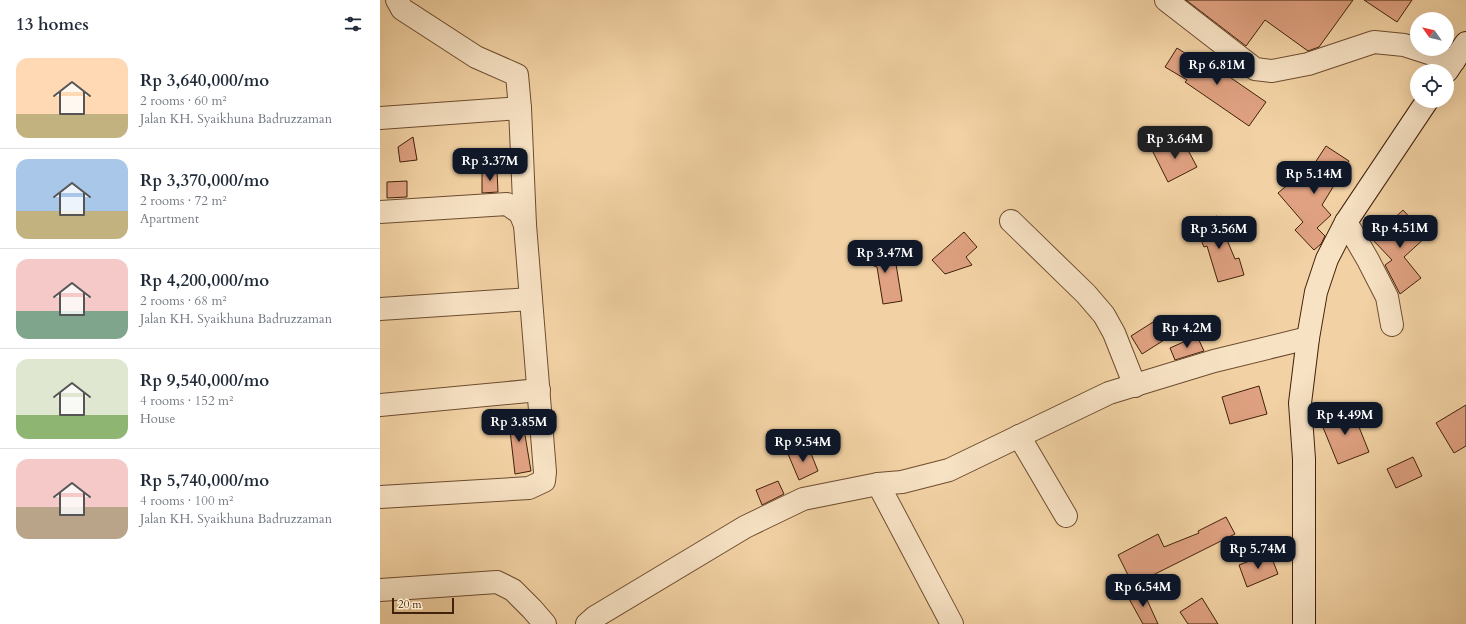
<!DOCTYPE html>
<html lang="en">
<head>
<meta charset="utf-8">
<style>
  :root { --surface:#fff; --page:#f6f6f7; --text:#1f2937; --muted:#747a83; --line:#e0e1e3; --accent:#111827 }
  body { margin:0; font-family:Cardo,serif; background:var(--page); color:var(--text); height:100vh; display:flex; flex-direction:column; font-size:15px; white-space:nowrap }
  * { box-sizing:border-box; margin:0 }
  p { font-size:13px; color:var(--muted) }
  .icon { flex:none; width:22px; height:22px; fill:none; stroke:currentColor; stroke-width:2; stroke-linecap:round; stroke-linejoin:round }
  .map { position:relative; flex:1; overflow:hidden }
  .side { display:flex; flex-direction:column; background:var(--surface); width:380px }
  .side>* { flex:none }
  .needle { width:26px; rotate:304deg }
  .tools { position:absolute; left:1030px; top:12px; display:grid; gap:8px }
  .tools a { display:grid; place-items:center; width:44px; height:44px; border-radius:50%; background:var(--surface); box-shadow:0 4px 16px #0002; font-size:20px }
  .scale { position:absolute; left:12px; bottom:10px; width:62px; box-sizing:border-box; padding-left:4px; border:2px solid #41210a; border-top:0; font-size:11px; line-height:14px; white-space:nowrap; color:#41210a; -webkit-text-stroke:3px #f7e2c4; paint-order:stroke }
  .price { position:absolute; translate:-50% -34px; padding:0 9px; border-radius:8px; background:var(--accent); color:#fff; font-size:13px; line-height:26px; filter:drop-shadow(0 1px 2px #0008) }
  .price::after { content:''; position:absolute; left:50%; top:24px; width:12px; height:9px; margin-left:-6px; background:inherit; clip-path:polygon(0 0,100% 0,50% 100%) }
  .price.selected { background:#222; color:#fff }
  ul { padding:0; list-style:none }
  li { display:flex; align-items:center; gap:12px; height:100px; padding:0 16px }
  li+li { border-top:1px solid var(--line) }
  li span { display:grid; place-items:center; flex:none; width:112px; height:80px; border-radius:12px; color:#555 }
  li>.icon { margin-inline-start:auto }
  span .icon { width:48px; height:48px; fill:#fffc; stroke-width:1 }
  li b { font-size:17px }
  h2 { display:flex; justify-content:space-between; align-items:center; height:48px; padding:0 16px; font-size:17px }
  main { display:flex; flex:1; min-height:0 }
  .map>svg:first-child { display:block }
  .building { fill:#dfa181; stroke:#41210a }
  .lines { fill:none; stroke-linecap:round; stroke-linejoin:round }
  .street-casing { stroke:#6d4d30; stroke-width:24 }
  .secondary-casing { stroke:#41210a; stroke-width:24 }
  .street { stroke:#f7e2c4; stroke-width:22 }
  .secondary { stroke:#f7e2c4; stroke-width:22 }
</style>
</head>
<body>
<main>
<section class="side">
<h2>13 homes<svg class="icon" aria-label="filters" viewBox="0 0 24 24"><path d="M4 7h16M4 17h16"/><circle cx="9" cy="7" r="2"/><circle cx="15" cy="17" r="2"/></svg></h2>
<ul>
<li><span style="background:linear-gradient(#ffd9b3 70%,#c2b280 0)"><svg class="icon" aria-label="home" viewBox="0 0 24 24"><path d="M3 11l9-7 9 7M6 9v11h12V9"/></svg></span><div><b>Rp 3,640,000/mo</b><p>2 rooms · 60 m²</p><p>Jalan KH. Syaikhuna Badruzzaman</p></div></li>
<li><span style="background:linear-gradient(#a9c7e8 65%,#c2b280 0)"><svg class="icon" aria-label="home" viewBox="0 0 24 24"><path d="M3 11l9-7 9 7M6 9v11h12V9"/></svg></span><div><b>Rp 3,370,000/mo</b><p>2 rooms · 72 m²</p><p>Apartment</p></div></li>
<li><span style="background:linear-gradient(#f6c9c9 65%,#7fa58c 0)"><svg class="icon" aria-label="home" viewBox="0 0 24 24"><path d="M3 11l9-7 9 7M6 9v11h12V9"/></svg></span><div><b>Rp 4,200,000/mo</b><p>2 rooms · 68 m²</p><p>Jalan KH. Syaikhuna Badruzzaman</p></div></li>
<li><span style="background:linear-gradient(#dfe7d0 70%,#8fb573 0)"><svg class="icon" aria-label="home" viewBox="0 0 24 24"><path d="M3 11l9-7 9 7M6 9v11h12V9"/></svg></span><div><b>Rp 9,540,000/mo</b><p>4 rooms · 152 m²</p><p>House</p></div></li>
<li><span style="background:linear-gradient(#f6c9c9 60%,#b9a48a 0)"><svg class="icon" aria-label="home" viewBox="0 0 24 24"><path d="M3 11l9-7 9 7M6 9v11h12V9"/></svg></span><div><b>Rp 5,740,000/mo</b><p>4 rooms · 100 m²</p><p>Jalan KH. Syaikhuna Badruzzaman</p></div></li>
</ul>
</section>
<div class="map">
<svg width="1086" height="624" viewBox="0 0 1086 624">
  <rect width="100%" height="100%" fill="#f2d2a4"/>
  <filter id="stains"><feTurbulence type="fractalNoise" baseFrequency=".005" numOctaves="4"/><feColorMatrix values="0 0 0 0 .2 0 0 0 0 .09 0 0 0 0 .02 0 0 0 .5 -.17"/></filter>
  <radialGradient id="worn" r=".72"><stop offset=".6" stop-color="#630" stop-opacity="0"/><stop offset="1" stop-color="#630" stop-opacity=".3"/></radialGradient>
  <g class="building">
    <path d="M 806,0 L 973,0 L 939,47 L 928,51 L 885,20 L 866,46 Z"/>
    <path d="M 984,0 L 1032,0 L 1017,22 Z"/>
    <path d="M 797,48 L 819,62 L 822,58 L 886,102 L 869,126 L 805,82 L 807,80 L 785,67 Z"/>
    <path d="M 33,137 L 37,160 L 20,162 L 18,147 Z"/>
    <path d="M 801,137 L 817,167 L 788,182 L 773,152 Z"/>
    <path d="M 946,146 L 969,161 L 942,205 L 951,215 L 937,228 L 945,236 L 941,244 L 934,250 L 915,230 L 923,222 L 898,193 L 918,176 L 923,181 Z"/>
    <path d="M 117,171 L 118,192 L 102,193 L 102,172 Z"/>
    <path d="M 27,181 L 27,197 L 7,198 L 7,182 Z"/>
    <path d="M 1023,210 L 1047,236 L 1024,257 L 1041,278 L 1020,294 L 1005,265 L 1012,260 L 992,239 Z"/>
    <path d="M 837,216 L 855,259 L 859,258 L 864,275 L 838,282 L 827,246 L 824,247 L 815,226 Z"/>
    <path d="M 584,232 L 597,247 L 586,257 L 592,265 L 565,274 L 552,260 Z"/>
    <path d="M 503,245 L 509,255 L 515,258 L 522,301 L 503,304 L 497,267 L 477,260 Z"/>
    <path d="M 781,317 L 792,335 L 762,354 L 751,336 Z"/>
    <path d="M 817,336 L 824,351 L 795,360 L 790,348 Z"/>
    <path d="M 879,386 L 887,414 L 850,424 L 842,397 Z"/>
    <path d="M 1086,405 L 1086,446 L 1074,453 L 1056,423 Z"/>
    <path d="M 971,407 L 989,452 L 958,464 L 940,420 Z"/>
    <path d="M 141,411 L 151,471 L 135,474 L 128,413 Z"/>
    <path d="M 428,446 L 438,471 L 419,480 L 408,454 Z"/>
    <path d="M 1033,457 L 1042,476 L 1016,488 L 1007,469 Z"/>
    <path d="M 398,481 L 404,494 L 382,505 L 376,490 Z"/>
    <path d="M 846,517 L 855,534 L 753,585 L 738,555 L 778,534 L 784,547 L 819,533 L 818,531 Z"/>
    <path d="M 890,553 L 898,574 L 867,587 L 859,565 Z"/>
    <path d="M 762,589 L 778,624 L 763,624 L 748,597 Z"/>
    <path d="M 822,598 L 838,624 L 808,624 L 800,612 Z"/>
  </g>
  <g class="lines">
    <defs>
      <g id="street">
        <path d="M 17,0 L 22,9 L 96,57 L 137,75 L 140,108 L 145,225"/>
        <path d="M 786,0 L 875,69 L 892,71 L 928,64 L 994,42 L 1024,45 L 1074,61"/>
        <path d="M 0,118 L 140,108"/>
        <path d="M 0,212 L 127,204 L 140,213 L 145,225 L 165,472 L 164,481 L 149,488 L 0,497"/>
        <path d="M 631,221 L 706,294 L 724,315 L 734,333 L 755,386"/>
        <path d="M 966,222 L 988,260 L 1007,297 L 1012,325"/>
        <path d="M 0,309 L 151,299"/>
        <path d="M 0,405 L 159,390"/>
        <path d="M 639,436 L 686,516"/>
        <path d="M 498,484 L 572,624"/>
        <path d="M 0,590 L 117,582 L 133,590 L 152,609 L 165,624"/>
        <path d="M 207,624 L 215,617 L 365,527 L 423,499 L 498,484 L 522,482 L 569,470 L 729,393 L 834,361 L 928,338"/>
      </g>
      <g id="secondary">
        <path d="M 1067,71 L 1086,43"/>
        <path d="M 924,624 L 924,459 L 920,403 L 928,338 L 936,292 L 947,259 L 966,222 L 1047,101"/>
      </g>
    </defs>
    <use href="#street" class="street-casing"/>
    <use href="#secondary" class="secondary-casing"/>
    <use href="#street" class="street"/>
    <use href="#secondary" class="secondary"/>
  </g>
  <rect width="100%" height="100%" filter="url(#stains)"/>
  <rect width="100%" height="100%" fill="url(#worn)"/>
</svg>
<div class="tools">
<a><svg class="needle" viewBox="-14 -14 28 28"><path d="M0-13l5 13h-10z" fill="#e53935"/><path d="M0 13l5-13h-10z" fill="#747a83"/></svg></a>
<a><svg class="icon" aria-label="locate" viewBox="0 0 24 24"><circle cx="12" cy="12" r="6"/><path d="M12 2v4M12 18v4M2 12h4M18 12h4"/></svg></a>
</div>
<div class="scale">20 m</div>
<b class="price" style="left:837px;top:86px">Rp 6.81M</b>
<b class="price selected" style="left:795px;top:160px">Rp 3.64M</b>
<b class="price" style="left:110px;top:182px">Rp 3.37M</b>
<b class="price" style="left:934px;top:195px">Rp 5.14M</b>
<b class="price" style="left:1020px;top:249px">Rp 4.51M</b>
<b class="price" style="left:839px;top:250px">Rp 3.56M</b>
<b class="price" style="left:505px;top:274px">Rp 3.47M</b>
<b class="price" style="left:807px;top:349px">Rp 4.2M</b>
<b class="price" style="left:965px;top:436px">Rp 4.49M</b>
<b class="price" style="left:139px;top:443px">Rp 3.85M</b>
<b class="price" style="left:423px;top:463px">Rp 9.54M</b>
<b class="price" style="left:878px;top:570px">Rp 5.74M</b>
<b class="price" style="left:763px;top:608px">Rp 6.54M</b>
</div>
</main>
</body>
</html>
